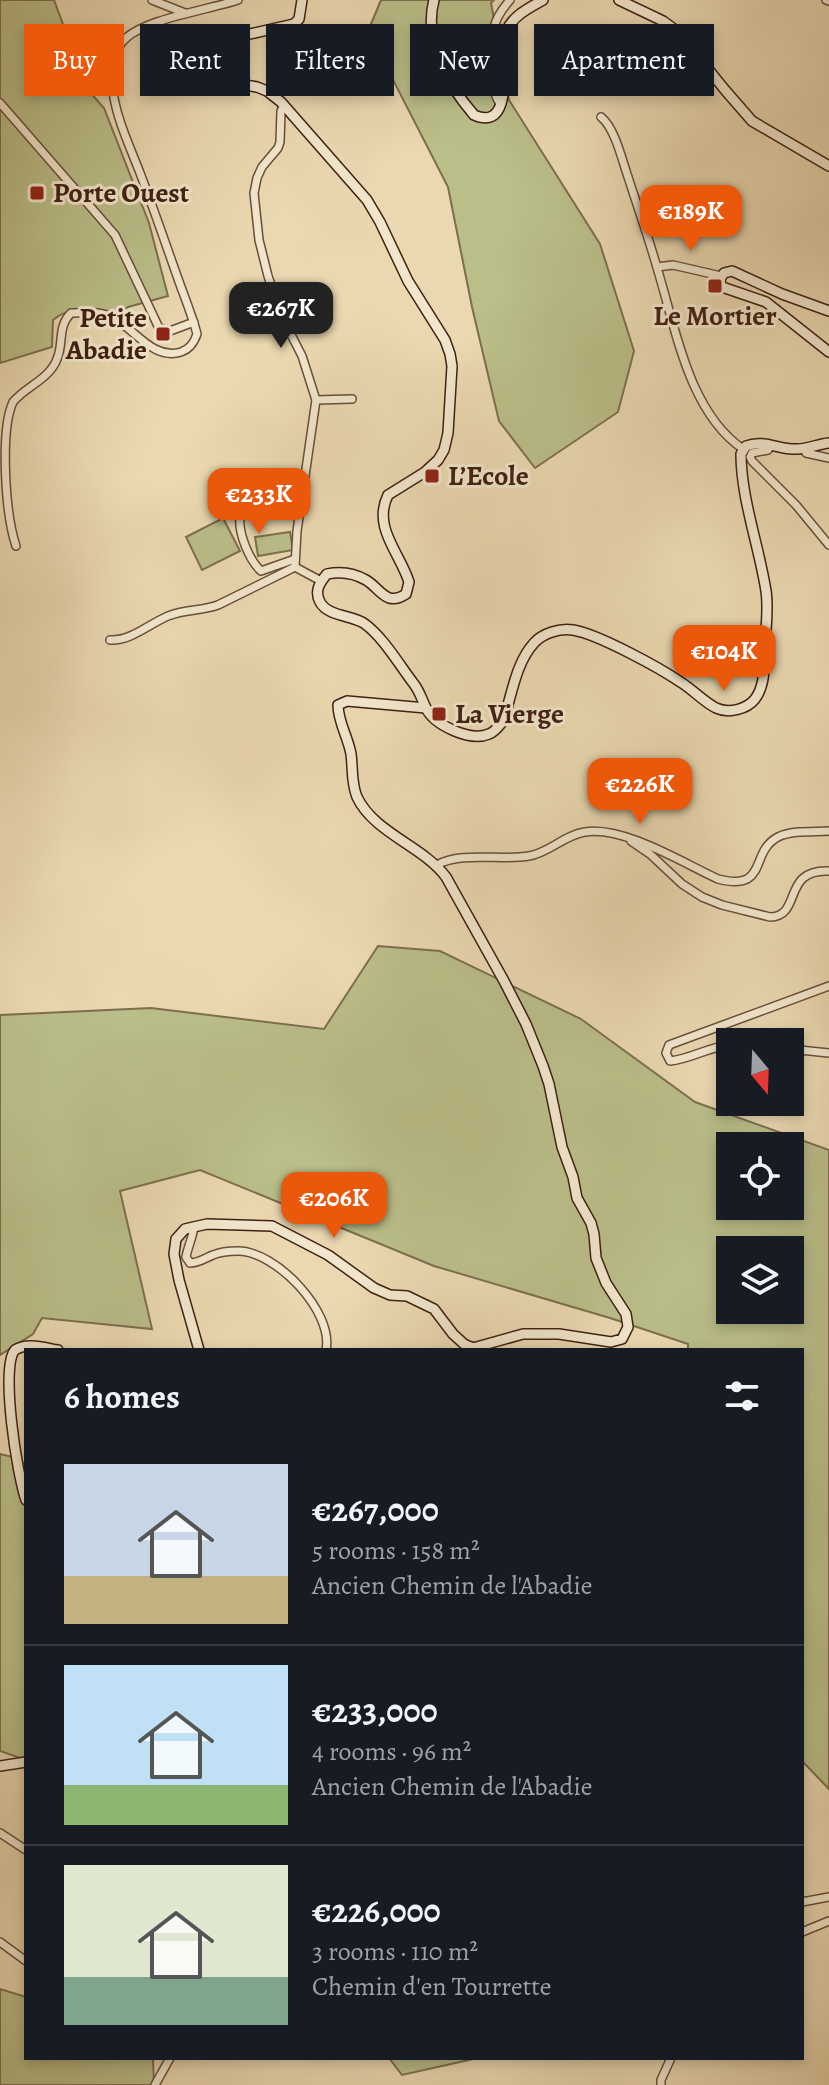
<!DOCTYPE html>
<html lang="en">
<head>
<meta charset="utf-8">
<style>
  :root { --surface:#171b24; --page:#242831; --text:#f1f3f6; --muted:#9ea1a6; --line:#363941; --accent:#ea580c }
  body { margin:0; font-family:Alegreya,serif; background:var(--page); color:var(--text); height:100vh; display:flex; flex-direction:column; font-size:30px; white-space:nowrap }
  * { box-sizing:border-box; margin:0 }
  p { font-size:26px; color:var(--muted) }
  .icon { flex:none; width:44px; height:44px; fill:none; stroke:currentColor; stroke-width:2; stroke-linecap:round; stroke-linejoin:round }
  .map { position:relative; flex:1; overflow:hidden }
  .details { position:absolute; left:24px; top:1348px; width:780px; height:712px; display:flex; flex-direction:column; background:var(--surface); border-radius:0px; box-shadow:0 4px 12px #0003 }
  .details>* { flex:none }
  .top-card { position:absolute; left:24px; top:24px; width:782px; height:72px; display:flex; gap:16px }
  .needle { width:52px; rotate:161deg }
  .tools { position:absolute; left:716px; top:1028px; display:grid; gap:16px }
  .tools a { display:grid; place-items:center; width:88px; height:88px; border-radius:0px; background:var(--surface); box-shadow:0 4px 12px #0003; font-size:40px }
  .price { position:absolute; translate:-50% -68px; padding:0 18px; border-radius:16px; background:var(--accent); color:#fff; font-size:26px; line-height:52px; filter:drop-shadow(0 2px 4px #0008) }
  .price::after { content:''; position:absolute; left:50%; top:48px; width:24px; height:18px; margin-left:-12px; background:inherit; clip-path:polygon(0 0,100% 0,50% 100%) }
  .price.current { background:#222; color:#fff }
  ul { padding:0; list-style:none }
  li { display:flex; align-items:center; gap:24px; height:200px; padding:0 40px }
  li+li { border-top:2px solid var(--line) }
  li span { display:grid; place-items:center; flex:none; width:224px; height:160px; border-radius:0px; color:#555 }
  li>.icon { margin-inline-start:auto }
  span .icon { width:96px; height:96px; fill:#fffc; stroke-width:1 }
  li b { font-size:34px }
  h2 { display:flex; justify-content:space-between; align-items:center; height:96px; padding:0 40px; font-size:34px }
  .chip { padding:0 28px; border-radius:0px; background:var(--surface); box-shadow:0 4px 12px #0003; font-size:28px; line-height:72px }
  .chip.current { background:var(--accent); color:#fff }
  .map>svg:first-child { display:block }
  .green { fill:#babe89; stroke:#7d6f4e; stroke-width:2; fill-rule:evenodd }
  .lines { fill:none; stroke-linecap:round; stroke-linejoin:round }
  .street-casing { stroke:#6a4e3a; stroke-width:10 }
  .secondary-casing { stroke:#402013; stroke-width:12 }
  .street { stroke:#f1e6cc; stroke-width:7 }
  .secondary { stroke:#f1e6cc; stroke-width:9 }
  .poi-dot { fill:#8f2418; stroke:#f1e6cc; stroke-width:3 }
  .labels { text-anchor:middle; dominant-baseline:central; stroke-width:6; stroke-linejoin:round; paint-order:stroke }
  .poi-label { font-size:28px; font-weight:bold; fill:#402013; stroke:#f1e6cc; text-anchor:start }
</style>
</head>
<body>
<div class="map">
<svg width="829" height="2085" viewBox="0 0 829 2085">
  <rect width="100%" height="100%" fill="#ead8b0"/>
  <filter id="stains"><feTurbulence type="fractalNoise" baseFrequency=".0025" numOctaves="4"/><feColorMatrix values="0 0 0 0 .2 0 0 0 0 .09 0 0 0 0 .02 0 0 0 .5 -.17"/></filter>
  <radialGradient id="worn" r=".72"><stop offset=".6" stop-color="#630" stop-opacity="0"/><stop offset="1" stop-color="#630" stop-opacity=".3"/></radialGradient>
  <g class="green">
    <path d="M 0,0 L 54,0 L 87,89 L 104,108 L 149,223 L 168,296 L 128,307 L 117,314 C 95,309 72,304 53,320 L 52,347 L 0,363 Z"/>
    <path d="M 381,0 L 494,0 L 491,3 L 509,100 L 600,244 L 634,351 L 618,412 L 535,468 L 499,421 L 472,307 L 448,187 L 368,31 Z"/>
    <path d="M 223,518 L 240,551 L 202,570 L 186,537 Z"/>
    <path d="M 290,532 L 293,550 L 258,556 L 255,537 Z"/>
    <path d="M 378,946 L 440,951 L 581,1019 L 695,1102 L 829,1150 L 829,1789 L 802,1761 L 802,1350 L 688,1350 L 688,1344 L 610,1318 L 434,1266 L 200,1170 L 120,1191 L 152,1329 L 42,1318 L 33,1334 L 0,1355 L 0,1015 L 151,1008 L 324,1029 ZM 730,1146 L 790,1146 L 790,1206 L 730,1206 ZM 730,1250 L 790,1250 L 790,1310 L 730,1310 Z"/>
    <path d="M 0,1454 L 21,1459 L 26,1469 L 26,1760 L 0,1751 Z"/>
    <path d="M 0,1989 L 26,1997 L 26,2058 L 153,2058 L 154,2085 L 0,2085 Z"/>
    <path d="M 389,2058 L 478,2058 L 402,2075 Z"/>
  </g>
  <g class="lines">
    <defs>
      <g id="street">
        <path d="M 152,0 L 185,13"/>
        <path d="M 826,0 L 829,1"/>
        <path d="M 0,103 L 115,235 L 159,328 L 170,331 L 194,322"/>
        <path d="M 284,105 L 281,111 L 280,142 L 278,148 L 262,167 L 257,178 L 254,193 L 259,240 L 268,276 L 282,317 L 302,356 L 316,400 L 297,531 L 295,567 L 321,581"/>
        <path d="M 501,105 C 489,91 489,46 494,28 C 496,17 503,8 510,0"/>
        <path d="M 601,117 C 615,128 622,160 628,177 C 638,208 649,239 658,271 C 676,330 689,412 743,449"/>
        <path d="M 657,267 L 673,265 L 721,276"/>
        <path d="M 316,400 L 352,399"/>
        <path d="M 771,445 L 768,450 L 752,453 L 750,457 L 752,461 L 796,505 L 829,545"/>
        <path d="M 804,448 L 806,453 L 829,458"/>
        <path d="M 246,489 C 244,498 241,507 240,516 C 238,533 249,560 261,571 L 295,559"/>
        <path d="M 16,546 C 5,513 0,430 13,402 C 26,386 49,380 57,359 C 64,343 57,327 71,313 C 83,313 98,311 109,316 C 133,325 151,361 181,352 C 190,349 194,343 197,334 C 192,315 184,296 177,276 C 165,242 153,207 140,173 C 130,147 117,120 113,92 C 110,75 110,54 124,40 C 144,19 208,10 238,0"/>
        <path d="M 110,640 C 131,641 149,624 168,616 C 185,609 202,611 218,605 L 295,567"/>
        <path d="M 631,841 L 650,854 L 682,884 L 702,897 L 722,905 L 770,917 C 803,916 781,869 829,871"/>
        <path d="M 437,865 C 461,851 501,861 529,856 C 549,853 564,835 585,832 C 624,826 683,863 718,879 C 769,892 749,852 778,837 C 792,830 814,832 829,831"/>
        <path d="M 730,1045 C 708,1047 691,1059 670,1061 L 666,1053 L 669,1045 L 829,986"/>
        <path d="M 790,1049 L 829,1053"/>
        <path d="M 194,1226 C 193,1237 188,1246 186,1257 L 190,1263 C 199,1263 205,1258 213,1255 C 220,1252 230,1251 238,1251 C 276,1251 334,1312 326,1350"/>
        <path d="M 0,1833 L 26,1850"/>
        <path d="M 802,1902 L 829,1897"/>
        <path d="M 802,1932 L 829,1921"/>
        <path d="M 0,1942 L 26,1961"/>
        <path d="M 155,2085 L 170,2058"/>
        <path d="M 661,2085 L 661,2080 L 671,2058"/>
      </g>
      <g id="secondary">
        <path d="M 302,0 L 299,19 L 294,24 L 188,48 C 179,58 180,67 191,75 L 257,87 L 267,91 L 281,102 L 367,200 L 380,222 L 408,281 L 445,340 L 450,354 L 452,366 L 448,433 L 444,450 L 438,460 L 425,472 L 388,495 C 372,527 400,553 409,582 L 406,594 C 386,607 381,589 366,580 C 354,573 341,571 327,574 C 320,582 314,591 320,602 C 328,617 353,615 365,624 C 384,638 400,666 414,684 C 420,692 422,700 426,708 C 434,725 470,742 489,734 C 495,732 499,726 503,721 C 512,696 515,664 534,643 C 543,633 560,628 573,630 C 598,634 660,668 682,683 C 693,690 704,702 716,708 C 729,714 747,709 755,699 C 765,686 764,667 765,652 C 765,632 769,611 766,591 C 759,546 741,498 741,454 L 746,446 C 764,439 779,450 797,449 C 808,449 818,444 829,443"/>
        <path d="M 434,0 C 423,41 448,85 474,115 C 517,134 500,51 506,32 C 512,16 529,8 543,0"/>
        <path d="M 619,0 L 663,21 L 678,32 L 725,90 L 752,121 L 829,166"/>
        <path d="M 829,311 L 782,294 L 732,271 L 724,273 L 720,279 L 721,286 L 725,288 L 766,302 L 829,352"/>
        <path d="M 199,1350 L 179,1280 L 174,1254 L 176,1239 L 185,1229 L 207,1224 L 272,1226 L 328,1255 L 374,1288 L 390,1295 L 407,1296 L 434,1309 L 453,1334 L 464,1344 L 473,1348 L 523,1334 L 559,1334 L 611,1342 L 622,1339 L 628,1327 L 626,1314 L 606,1283 L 596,1258 L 594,1234 L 591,1223 L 577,1198 L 573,1177 L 562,1147 L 549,1084 L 543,1066 L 526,1024 L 504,981 L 446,877 C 423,846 374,833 357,797 C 351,783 353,768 351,754 C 348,737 338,722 338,705 L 347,701 L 426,708"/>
        <path d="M 26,1500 C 17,1475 0,1366 15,1350 C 27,1342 45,1348 58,1350"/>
        <path d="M 0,1766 L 26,1762"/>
      </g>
    </defs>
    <use href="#street" class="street-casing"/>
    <use href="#secondary" class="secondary-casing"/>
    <use href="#street" class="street"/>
    <use href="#secondary" class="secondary"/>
  </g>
  <g class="poi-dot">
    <rect x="29" y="185" width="16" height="16" rx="4"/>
    <rect x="707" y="278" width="16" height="16" rx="4"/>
    <rect x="155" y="326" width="16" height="16" rx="4"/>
    <rect x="424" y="468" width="16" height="16" rx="4"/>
    <rect x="431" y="706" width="16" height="16" rx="4"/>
  </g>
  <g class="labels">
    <g class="poi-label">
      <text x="53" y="193">Porte Ouest</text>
      <text x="715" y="316" text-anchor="middle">Le Mortier</text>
      <text x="147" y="318" text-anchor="end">Petite<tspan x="147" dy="32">Abadie</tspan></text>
      <text x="448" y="476">L’Ecole</text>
      <text x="455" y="714">La Vierge</text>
    </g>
  </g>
  <rect width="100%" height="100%" filter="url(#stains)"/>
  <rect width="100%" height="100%" fill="url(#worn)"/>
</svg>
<div class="tools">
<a><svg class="needle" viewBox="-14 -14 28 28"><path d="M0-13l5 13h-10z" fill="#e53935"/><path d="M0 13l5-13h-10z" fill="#9ea1a6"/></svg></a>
<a><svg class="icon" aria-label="locate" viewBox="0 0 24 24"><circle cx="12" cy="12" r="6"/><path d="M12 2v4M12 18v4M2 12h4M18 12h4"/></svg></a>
<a><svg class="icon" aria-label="layers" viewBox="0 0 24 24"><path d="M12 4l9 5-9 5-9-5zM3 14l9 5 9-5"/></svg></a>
</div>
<b class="price" style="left:691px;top:253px">€189K</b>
<b class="price current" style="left:281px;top:350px">€267K</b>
<b class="price" style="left:259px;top:536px">€233K</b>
<b class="price" style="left:724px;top:693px">€104K</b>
<b class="price" style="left:640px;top:826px">€226K</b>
<b class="price" style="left:334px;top:1240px">€206K</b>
<div class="top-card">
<a class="chip current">Buy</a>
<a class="chip">Rent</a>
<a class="chip">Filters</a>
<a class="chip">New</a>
<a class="chip">Apartment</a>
</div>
<section class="details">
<h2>6 homes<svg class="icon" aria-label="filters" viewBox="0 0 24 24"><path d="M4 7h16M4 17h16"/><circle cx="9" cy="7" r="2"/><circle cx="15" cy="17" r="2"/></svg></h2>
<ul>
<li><span style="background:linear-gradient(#c9d6e8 70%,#c2b280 0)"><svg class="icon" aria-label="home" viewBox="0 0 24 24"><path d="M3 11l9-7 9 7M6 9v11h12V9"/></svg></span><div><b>€267,000</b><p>5 rooms · 158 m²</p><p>Ancien Chemin de l'Abadie</p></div></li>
<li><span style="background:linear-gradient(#bfe0f5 75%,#8fb573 0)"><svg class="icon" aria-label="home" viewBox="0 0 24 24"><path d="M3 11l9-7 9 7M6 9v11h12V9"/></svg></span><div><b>€233,000</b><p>4 rooms · 96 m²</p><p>Ancien Chemin de l'Abadie</p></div></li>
<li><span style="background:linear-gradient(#dfe7d0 70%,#7fa58c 0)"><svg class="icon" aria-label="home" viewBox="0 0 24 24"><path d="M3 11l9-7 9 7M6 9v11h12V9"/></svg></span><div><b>€226,000</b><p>3 rooms · 110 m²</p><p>Chemin d'en Tourrette</p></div></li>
</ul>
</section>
</div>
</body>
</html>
